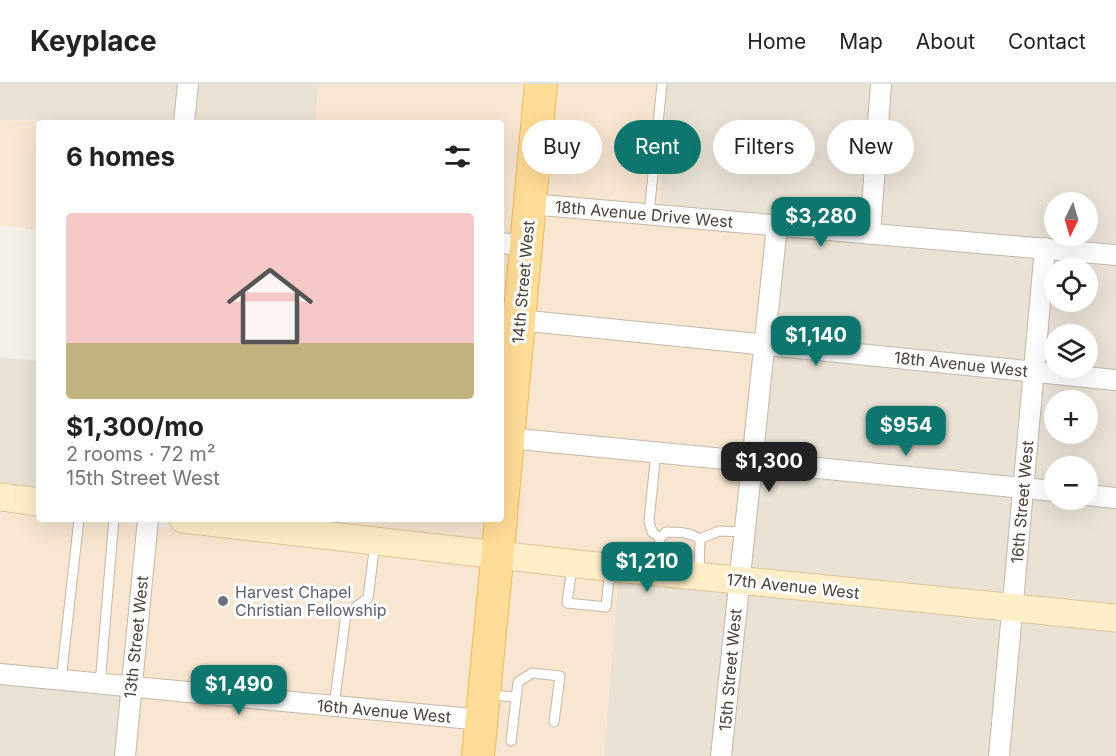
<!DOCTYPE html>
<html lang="en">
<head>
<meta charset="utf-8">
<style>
  :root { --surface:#fff; --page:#f2f2f2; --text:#222; --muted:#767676; --line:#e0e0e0; --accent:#0f766e }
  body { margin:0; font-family:Inter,sans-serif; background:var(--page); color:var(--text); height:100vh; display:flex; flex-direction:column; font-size:22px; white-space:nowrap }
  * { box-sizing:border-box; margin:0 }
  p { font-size:20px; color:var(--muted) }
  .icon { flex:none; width:33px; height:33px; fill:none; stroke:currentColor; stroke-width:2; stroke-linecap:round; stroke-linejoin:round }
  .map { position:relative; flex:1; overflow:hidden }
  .side { position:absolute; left:36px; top:36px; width:468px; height:402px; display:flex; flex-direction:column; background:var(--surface); border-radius:6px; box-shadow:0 6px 24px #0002 }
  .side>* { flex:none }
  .banner { position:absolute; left:522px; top:36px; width:504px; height:54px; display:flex; gap:12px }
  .needle { width:39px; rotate:185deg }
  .fabs { position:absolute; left:1044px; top:108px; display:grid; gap:12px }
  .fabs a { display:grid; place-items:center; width:54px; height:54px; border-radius:50%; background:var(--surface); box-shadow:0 6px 24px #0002; font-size:30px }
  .price { position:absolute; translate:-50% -51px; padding:0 14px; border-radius:12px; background:var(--accent); color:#fff; font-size:20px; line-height:39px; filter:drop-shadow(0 2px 3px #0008) }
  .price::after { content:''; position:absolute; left:50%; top:36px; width:18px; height:14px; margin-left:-9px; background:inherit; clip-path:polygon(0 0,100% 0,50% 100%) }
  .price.on { background:#222; color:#fff }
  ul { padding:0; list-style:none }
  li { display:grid; align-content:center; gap:12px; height:318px; padding:0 30px }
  li span { display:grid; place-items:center; height:186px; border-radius:6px; color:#555 }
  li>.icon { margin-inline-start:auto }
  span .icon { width:108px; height:108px; fill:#fffc; stroke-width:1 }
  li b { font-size:26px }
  h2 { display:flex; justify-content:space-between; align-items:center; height:72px; padding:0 30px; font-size:26px }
  .tag { padding:0 21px; border-radius:27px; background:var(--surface); box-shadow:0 6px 24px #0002; font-size:21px; line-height:54px }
  .tag.on { background:var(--accent); color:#fff }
  header { display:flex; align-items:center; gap:36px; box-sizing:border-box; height:84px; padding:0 30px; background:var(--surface); border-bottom:2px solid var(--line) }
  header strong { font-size:28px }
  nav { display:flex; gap:33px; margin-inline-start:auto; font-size:21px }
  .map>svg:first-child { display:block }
  .residential { fill:#e9e2d5; fill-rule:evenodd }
  .commercial { fill:#f8e6d1 }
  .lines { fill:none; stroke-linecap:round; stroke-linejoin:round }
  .lane-casing { stroke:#c1b8a9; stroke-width:11 }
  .street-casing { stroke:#c1b8a9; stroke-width:22 }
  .secondary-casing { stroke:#dcc696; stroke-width:29 }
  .primary-casing { stroke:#edbc5d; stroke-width:34 }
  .lane { stroke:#fff; stroke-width:9 }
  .street { stroke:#fff; stroke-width:20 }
  .secondary { stroke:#ffefc8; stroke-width:27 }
  .primary { stroke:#ffdd97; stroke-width:32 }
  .worship-dot { fill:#6b7280; stroke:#fff; stroke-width:2 }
  .labels { text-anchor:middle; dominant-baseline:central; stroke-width:6; stroke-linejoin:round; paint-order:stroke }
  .street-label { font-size:16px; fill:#494136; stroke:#fff }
  .worship-label { font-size:16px; fill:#5b616d; stroke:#fff; text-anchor:start }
</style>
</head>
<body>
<header>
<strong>Keyplace</strong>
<nav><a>Home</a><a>Map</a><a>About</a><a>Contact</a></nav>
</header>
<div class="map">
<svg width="1116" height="672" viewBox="0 0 1116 672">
  <rect width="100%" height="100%" fill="#f5f0e8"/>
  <g class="residential">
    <path d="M 0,0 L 179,0 L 175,39 L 0,36 Z"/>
    <path d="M 197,0 L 318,0 L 316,39 L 193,39 Z"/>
    <path d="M 667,0 L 872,0 L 861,139 L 659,121 Z"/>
    <path d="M 890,0 L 1116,0 L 1116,161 L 879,141 ZM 1054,118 L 1088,118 L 1088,152 L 1054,152 Z"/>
    <path d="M 785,152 L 1035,173 L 1026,277 L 776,250 Z"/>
    <path d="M 1053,175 L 1116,181 L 1116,285 L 1088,283 L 1088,250 L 1054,250 L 1054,279 L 1044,278 ZM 1054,184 L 1088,184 L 1088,218 L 1054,218 Z"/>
    <path d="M 774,270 L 1024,296 L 1015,393 L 764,367 Z"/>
    <path d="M 0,273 L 39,277 L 39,408 L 0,403 Z"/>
    <path d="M 1042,298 L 1116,306 L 1116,404 L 1088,401 L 1088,382 L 1054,382 L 1054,397 L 1033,395 ZM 1054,316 L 1088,316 L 1088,350 L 1054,350 Z"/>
    <path d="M 762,387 L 1014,413 L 1006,513 L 748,487 Z"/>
    <path d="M 1031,415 L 1116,424 L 1116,524 L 1023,515 Z"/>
    <path d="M 618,494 L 728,505 L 712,672 L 604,672 Z"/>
    <path d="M 746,507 L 1004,533 L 990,672 L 730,672 Z"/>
    <path d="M 1022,535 L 1116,545 L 1116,672 L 1008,672 Z"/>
    <path d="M 0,600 L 121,612 L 116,672 L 0,672 Z"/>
  </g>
  <g class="commercial">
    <path d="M 318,0 L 532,0 L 518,151 L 501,149 L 501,39 L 316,39 Z"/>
    <path d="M 550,0 L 667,0 L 659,121 L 540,111 Z"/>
    <path d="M 0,36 L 63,39 L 39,39 L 39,146 L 0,141 Z"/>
    <path d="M 538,130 L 767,151 L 758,249 L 529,226 Z"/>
    <path d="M 501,169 L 517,171 L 501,336 Z"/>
    <path d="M 527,246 L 756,268 L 746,365 L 518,345 Z"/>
    <path d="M 516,365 L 744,385 L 731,485 L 507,462 Z"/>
    <path d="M 0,423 L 39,428 L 39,435 L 98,435 L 139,440 L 123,592 L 0,580 Z"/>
    <path d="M 271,435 L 492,435 L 489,460 Z"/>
    <path d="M 156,442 L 488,480 L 474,625 L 141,594 Z"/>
    <path d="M 505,482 L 618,494 L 604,672 L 487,672 Z"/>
    <path d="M 139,613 L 472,645 L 469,672 L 134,672 Z"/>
  </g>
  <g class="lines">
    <defs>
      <g id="lane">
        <path d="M 649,130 L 662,0"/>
        <path d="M 656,368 L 649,437 L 652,448 L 660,454"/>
        <path d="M 700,455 L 719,447 L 745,448"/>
        <path d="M 572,483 L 567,519 L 606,523 L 610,486"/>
        <path d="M 656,486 L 660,454 L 666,448 C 679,448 689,448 700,455 L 699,490"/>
        <path d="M 61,596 L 79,435"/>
        <path d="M 100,600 L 114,435"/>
        <path d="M 488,611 L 516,613"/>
        <path d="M 334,622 L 346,530 L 368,514 L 375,459"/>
        <path d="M 511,657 L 518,598 L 532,589 L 560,592 L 554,638"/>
      </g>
      <g id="street">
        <path d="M 184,39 L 188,0"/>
        <path d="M 530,120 L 1116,171"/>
        <path d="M 870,150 L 881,0"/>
        <path d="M 501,159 L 526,162"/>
        <path d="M 519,236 L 1116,296"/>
        <path d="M 508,354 L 1054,407"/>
        <path d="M 1088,411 L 1116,414"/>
        <path d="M 0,590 L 482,636"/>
        <path d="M 125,672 L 148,435"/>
        <path d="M 721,672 L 777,142"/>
        <path d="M 999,672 L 1045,164"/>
      </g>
      <g id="secondary">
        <path d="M 0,413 L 39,418"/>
        <path d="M 183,435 L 577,480 L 1116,534"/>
      </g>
      <g id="primary">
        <path d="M 501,431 L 541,0"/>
        <path d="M 478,672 L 501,435"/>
      </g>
    </defs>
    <use href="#lane" class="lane-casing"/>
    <use href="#street" class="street-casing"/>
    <use href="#secondary" class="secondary-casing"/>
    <use href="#primary" class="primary-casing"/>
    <use href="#lane" class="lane"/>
    <use href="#street" class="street"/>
    <use href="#secondary" class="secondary"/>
    <use href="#primary" class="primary"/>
  </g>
  <circle class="worship-dot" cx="223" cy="517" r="6"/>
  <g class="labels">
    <g class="street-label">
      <text transform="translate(644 130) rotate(5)">18th Avenue Drive West</text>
      <text transform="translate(523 198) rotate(-85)">14th Street West</text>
      <text transform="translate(961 280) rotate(6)">18th Avenue West</text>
      <text transform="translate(1022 418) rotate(-85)">16th Street West</text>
      <text transform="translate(793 502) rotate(6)">17th Avenue West</text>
      <text transform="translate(136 553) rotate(-84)">13th Street West</text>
      <text transform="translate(730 586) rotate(-85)">15th Street West</text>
      <text transform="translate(384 627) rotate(5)">16th Avenue West</text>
    </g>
    <g class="worship-label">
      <text x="235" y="508">Harvest Chapel<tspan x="235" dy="18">Christian Fellowship</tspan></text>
    </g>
  </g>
</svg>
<div class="fabs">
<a><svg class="needle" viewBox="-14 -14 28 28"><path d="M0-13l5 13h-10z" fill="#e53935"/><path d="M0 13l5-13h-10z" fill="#767676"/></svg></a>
<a><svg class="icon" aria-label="locate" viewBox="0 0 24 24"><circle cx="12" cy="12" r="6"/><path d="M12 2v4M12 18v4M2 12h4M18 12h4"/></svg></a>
<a><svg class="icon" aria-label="layers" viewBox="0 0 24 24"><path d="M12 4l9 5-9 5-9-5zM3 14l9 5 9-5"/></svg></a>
<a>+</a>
<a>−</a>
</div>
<b class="price" style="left:821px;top:164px">$3,280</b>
<b class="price" style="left:816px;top:283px">$1,140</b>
<b class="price" style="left:906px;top:373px">$954</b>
<b class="price on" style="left:769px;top:409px">$1,300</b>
<b class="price" style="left:647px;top:509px">$1,210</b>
<b class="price" style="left:239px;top:632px">$1,490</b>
<div class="banner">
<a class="tag">Buy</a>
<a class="tag on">Rent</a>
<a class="tag">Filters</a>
<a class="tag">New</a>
</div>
<section class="side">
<h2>6 homes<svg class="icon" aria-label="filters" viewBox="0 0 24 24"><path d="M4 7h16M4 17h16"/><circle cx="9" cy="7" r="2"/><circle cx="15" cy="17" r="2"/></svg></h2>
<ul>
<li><span style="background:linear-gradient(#f6c9c9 70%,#c2b280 0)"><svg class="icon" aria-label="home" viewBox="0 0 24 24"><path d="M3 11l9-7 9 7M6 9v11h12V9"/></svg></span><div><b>$1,300/mo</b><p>2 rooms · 72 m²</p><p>15th Street West</p></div></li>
</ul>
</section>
</div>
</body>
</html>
